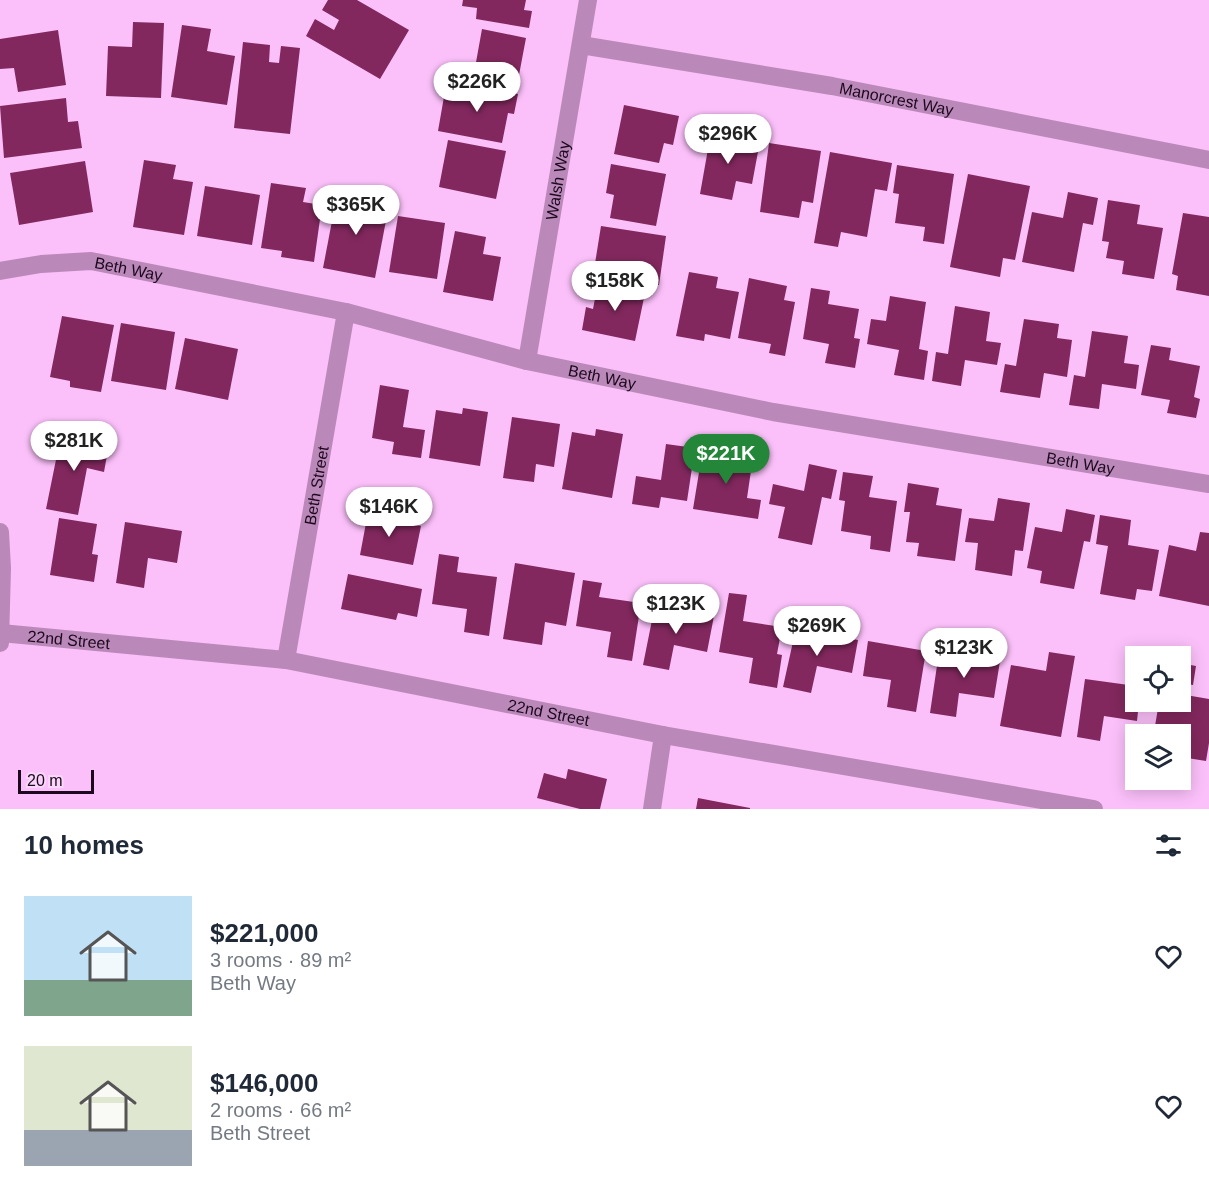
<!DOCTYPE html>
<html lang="en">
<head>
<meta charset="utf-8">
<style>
  :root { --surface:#fff; --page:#f2f2f3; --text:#1f2937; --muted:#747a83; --accent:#248639 }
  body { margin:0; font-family:Arial,sans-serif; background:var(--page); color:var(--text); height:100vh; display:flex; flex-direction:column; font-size:22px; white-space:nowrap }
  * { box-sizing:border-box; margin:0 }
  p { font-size:20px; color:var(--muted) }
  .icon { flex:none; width:33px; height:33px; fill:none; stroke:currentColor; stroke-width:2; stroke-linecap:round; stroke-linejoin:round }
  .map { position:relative; height:809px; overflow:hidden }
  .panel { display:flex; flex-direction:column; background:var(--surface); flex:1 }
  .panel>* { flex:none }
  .buttons { position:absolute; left:1125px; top:646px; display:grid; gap:12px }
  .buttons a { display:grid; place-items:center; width:66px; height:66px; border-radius:0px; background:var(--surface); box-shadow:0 3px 15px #0003; font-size:30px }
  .scale { position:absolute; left:18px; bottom:15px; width:76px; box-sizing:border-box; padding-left:6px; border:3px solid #1d091e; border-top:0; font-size:16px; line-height:21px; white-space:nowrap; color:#1d091e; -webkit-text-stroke:4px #fad6f9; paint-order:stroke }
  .price { position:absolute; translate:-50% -51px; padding:0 14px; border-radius:21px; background:#fff; color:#222; font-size:20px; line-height:39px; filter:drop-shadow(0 2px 3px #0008) }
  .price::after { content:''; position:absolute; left:50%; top:36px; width:18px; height:14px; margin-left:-9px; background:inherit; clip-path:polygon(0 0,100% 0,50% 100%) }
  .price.active { background:var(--accent); color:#fff }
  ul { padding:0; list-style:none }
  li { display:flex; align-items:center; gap:18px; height:150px; padding:0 24px }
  li span { display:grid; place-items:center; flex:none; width:168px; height:120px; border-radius:0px; color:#555 }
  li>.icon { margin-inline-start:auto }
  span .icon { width:72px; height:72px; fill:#fffc; stroke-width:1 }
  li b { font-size:26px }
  h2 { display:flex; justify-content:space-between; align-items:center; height:72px; padding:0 24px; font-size:26px }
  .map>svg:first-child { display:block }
  .building { fill:#82285e }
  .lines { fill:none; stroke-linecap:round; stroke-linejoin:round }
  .minor { stroke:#ba89b9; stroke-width:18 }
  .tertiary { stroke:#ba89b9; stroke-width:18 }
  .labels { text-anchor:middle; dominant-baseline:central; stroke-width:6; stroke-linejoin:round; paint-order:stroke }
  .street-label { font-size:16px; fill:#1d091e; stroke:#fad6f9 }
</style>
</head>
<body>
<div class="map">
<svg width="1209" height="809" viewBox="0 0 1209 809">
  <rect width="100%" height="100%" fill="#fbc0fa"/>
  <g class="building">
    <path d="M 328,0 L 357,0 L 409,30 L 380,79 L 306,36 L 315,19 L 334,30 L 339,20 L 322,10 Z"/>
    <path d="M 463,0 L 526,0 L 524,10 L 532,11 L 529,28 L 476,19 L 477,8 L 462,6 Z"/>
    <path d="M 133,22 L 164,23 L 161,98 L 106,96 L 108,46 L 132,47 Z"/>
    <path d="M 182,25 L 211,29 L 207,51 L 235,56 L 227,105 L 171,97 Z"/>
    <path d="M 482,29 L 526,38 L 519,75 L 509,73 L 507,85 L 473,79 Z"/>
    <path d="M 58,30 L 66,85 L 18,92 L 14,68 L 0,69 L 0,39 Z"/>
    <path d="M 243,42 L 270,45 L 269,62 L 279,63 L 281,46 L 300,48 L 290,134 L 234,128 Z"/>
    <path d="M 463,84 L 518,94 L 514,114 L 508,113 L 502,143 L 438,131 L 445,91 L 461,94 Z"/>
    <path d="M 66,98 L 68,122 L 78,121 L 82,148 L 4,158 L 0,106 Z"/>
    <path d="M 624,105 L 679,116 L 673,145 L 664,143 L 659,163 L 614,154 Z"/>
    <path d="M 711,132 L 760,141 L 752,184 L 736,181 L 732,200 L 700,194 Z"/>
    <path d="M 448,140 L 506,151 L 496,199 L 439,187 Z"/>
    <path d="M 769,143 L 821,151 L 813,203 L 802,201 L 799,218 L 760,212 Z"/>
    <path d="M 830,152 L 892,163 L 887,191 L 875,189 L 867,237 L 841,232 L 838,247 L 814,243 Z"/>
    <path d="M 144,160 L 176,165 L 173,179 L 193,182 L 184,235 L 133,227 Z"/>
    <path d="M 85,161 L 93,212 L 19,225 L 10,173 Z"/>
    <path d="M 611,164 L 666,174 L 656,226 L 610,218 L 614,195 L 606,193 Z"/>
    <path d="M 897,165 L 954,174 L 944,244 L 923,241 L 925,227 L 895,223 L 899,194 L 893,193 Z"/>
    <path d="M 968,174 L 1030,186 L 1015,260 L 1003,258 L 1000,277 L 950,267 Z"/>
    <path d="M 271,183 L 306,188 L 303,202 L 322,205 L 314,262 L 281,257 L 282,251 L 261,248 Z"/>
    <path d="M 205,186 L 260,195 L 252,245 L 197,236 Z"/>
    <path d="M 1068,192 L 1098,198 L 1093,225 L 1083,223 L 1074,272 L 1022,262 L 1032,212 L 1063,218 Z"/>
    <path d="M 337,195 L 389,205 L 375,278 L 323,268 Z"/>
    <path d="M 1108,200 L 1140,205 L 1137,224 L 1163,228 L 1154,279 L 1122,274 L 1124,261 L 1106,258 L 1109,242 L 1102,241 Z"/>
    <path d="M 1183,213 L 1209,217 L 1209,296 L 1176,290 L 1178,276 L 1172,274 Z"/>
    <path d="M 398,216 L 445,223 L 437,279 L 389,272 Z"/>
    <path d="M 601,226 L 666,236 L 659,285 L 593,276 Z"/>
    <path d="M 455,231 L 486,237 L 483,254 L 501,257 L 493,301 L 443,292 Z"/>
    <path d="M 689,272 L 718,277 L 716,288 L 739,292 L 730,339 L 705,334 L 704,341 L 676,336 Z"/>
    <path d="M 749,278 L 787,286 L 784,300 L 795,302 L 785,356 L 769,353 L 771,344 L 738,338 Z"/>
    <path d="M 598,283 L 645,293 L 635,341 L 582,330 L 586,307 L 593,309 Z"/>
    <path d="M 811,288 L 830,291 L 828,304 L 859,309 L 854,338 L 860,339 L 855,368 L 825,363 L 829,344 L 803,339 Z"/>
    <path d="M 890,296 L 926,302 L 919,349 L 928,351 L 924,380 L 894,375 L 899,350 L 867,344 L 871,319 L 886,321 Z"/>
    <path d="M 955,306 L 990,312 L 986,341 L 1001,343 L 997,365 L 965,360 L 961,386 L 932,381 L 936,352 L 948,354 Z"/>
    <path d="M 62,316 L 114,325 L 101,392 L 70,387 L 70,381 L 50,377 Z"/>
    <path d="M 1024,319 L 1059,324 L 1057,338 L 1072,340 L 1067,377 L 1044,373 L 1040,398 L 1000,392 L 1005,364 L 1016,366 Z"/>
    <path d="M 121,323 L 175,332 L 166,390 L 111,381 Z"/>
    <path d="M 1092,331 L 1128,336 L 1124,363 L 1139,365 L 1136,389 L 1102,384 L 1099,409 L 1069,405 L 1074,375 L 1085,377 Z"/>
    <path d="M 185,338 L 238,349 L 228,400 L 175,389 Z"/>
    <path d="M 1151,345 L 1171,348 L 1169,360 L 1200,366 L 1194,397 L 1200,399 L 1196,418 L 1167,413 L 1170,400 L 1141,395 Z"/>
    <path d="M 380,385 L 409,390 L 403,427 L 425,430 L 421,458 L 392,454 L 394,442 L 372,438 Z"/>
    <path d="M 463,408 L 488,412 L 480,466 L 429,458 L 436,410 L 462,414 Z"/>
    <path d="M 512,417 L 560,424 L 554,467 L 536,464 L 534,482 L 503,478 Z"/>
    <path d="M 596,429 L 623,434 L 612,498 L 562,489 L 572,432 L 595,436 Z"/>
    <path d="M 61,435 L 109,444 L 104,472 L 87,468 L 78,515 L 46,509 Z"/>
    <path d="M 666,444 L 695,448 L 687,501 L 661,497 L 659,508 L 632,504 L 636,476 L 661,480 Z"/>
    <path d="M 703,448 L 753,457 L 747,498 L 761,500 L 758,519 L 693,509 Z"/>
    <path d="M 809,464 L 837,470 L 831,499 L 822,497 L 812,545 L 778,538 L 785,507 L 769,504 L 773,484 L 804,491 Z"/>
    <path d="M 843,472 L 873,476 L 869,497 L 897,501 L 890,552 L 870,549 L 871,536 L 841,531 L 845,501 L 839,500 Z"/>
    <path d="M 908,483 L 939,488 L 936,505 L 962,509 L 955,561 L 917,556 L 919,543 L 906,542 L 910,512 L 904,512 Z"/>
    <path d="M 998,498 L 1030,503 L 1023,551 L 1015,550 L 1012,576 L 975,570 L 978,543 L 965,542 L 969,518 L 994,521 Z"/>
    <path d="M 369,507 L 395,512 L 393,520 L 421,526 L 413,565 L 360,555 Z"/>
    <path d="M 1066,509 L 1095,515 L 1090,542 L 1084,541 L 1074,589 L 1040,583 L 1042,571 L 1027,568 L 1035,527 L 1062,532 Z"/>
    <path d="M 1100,515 L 1131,520 L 1128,545 L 1159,550 L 1152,591 L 1137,589 L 1135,600 L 1100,594 L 1108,546 L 1096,544 Z"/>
    <path d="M 59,518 L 97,524 L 92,554 L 98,555 L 94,582 L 50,575 Z"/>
    <path d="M 125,522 L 182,531 L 177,563 L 148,558 L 144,588 L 116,583 Z"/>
    <path d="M 1200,532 L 1209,533 L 1209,606 L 1159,596 L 1169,545 L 1196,551 Z"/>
    <path d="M 439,554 L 459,557 L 457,572 L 497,577 L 489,636 L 464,632 L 467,609 L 432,604 Z"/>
    <path d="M 515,563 L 575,573 L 566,626 L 545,622 L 542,645 L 503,639 Z"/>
    <path d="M 348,574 L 422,589 L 417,617 L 398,613 L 396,620 L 341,609 Z"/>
    <path d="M 583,580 L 602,583 L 599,597 L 641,603 L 632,661 L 607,657 L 611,632 L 576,626 Z"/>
    <path d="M 729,593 L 747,595 L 743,621 L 782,627 L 777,654 L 782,655 L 777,688 L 749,683 L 753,658 L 719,652 Z"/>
    <path d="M 655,605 L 714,616 L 707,652 L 674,645 L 669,670 L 643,665 Z"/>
    <path d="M 796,628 L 858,640 L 852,673 L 817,666 L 811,693 L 783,687 Z"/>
    <path d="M 868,641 L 926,651 L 916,712 L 887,707 L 891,680 L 863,676 Z"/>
    <path d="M 984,646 L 1002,649 L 994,698 L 959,693 L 956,717 L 930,713 L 939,652 L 982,659 Z"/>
    <path d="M 1049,652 L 1075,656 L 1061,737 L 1000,726 L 1011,665 L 1046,671 Z"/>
    <path d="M 1180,663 L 1196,666 L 1193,685 L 1180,683 Z"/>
    <path d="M 1085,679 L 1136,686 L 1136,702 L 1139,702 L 1137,721 L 1104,716 L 1100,741 L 1077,737 Z"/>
    <path d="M 1180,694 L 1209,699 L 1209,743 L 1206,761 L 1181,757 L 1186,731 L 1155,726 L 1159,702 L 1180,702 Z"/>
    <path d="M 568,769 L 607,779 L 600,809 L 580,809 L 537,798 L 544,773 L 566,779 Z"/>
    <path d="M 698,798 L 750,808 L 750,809 L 696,809 Z"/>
  </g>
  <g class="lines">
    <g class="minor">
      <path id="s1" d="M 581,45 L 832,86 L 1209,160"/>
      <path id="s2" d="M 0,271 L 41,264 L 91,261 L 346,312 L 527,361 L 773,412 L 1209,484"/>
      <path id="s3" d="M 527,361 L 588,0"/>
      <path id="s4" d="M 1,633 L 286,660 L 663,735 L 1094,809"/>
      <path id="s5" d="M 286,660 L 346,312"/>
      <path d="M 652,809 L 663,735"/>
    </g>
    <path class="tertiary" d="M 0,532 L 2,568 L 0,643"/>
  </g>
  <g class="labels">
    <g class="street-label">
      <text stroke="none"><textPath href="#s1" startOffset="320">Manorcrest Way</textPath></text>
      <text stroke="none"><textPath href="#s3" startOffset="183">Walsh Way</textPath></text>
      <text stroke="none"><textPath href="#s2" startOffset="130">Beth Way</textPath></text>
      <text stroke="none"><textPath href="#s2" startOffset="616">Beth Way</textPath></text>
      <text stroke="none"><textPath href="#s2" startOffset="1102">Beth Way</textPath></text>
      <text stroke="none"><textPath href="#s5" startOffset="177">Beth Street</textPath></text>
      <text stroke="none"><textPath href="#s4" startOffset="68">22nd Street</textPath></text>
      <text stroke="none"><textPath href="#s4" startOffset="554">22nd Street</textPath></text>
    </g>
  </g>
</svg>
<div class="buttons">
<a><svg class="icon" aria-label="locate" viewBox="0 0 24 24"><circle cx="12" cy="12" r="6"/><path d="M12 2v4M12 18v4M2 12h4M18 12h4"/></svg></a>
<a><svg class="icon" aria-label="layers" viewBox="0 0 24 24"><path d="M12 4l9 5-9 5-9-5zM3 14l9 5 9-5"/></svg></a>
</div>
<div class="scale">20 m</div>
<b class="price" style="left:477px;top:113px">$226K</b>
<b class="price" style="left:728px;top:165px">$296K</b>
<b class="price" style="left:356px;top:236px">$365K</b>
<b class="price" style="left:615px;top:312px">$158K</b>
<b class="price" style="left:74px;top:472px">$281K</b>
<b class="price active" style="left:726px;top:485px">$221K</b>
<b class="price" style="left:389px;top:538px">$146K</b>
<b class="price" style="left:676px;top:635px">$123K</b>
<b class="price" style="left:817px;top:657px">$269K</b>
<b class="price" style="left:964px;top:679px">$123K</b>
</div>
<section class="panel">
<h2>10 homes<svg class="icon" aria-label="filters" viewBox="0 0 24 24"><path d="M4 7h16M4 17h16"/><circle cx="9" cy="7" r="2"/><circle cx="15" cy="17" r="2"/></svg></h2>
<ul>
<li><span style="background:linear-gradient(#bfe0f5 70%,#7fa58c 0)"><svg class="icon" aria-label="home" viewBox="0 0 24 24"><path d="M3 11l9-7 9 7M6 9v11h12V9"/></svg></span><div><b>$221,000</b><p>3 rooms · 89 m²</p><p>Beth Way</p></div><svg class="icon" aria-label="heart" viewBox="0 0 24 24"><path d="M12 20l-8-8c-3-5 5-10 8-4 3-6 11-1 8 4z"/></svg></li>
<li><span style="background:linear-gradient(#dfe7d0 70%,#9aa5b1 0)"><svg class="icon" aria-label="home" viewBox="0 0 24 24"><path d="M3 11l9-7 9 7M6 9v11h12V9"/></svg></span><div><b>$146,000</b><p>2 rooms · 66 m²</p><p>Beth Street</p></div><svg class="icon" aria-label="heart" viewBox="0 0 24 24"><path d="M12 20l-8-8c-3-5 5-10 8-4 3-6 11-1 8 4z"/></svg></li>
</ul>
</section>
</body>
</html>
